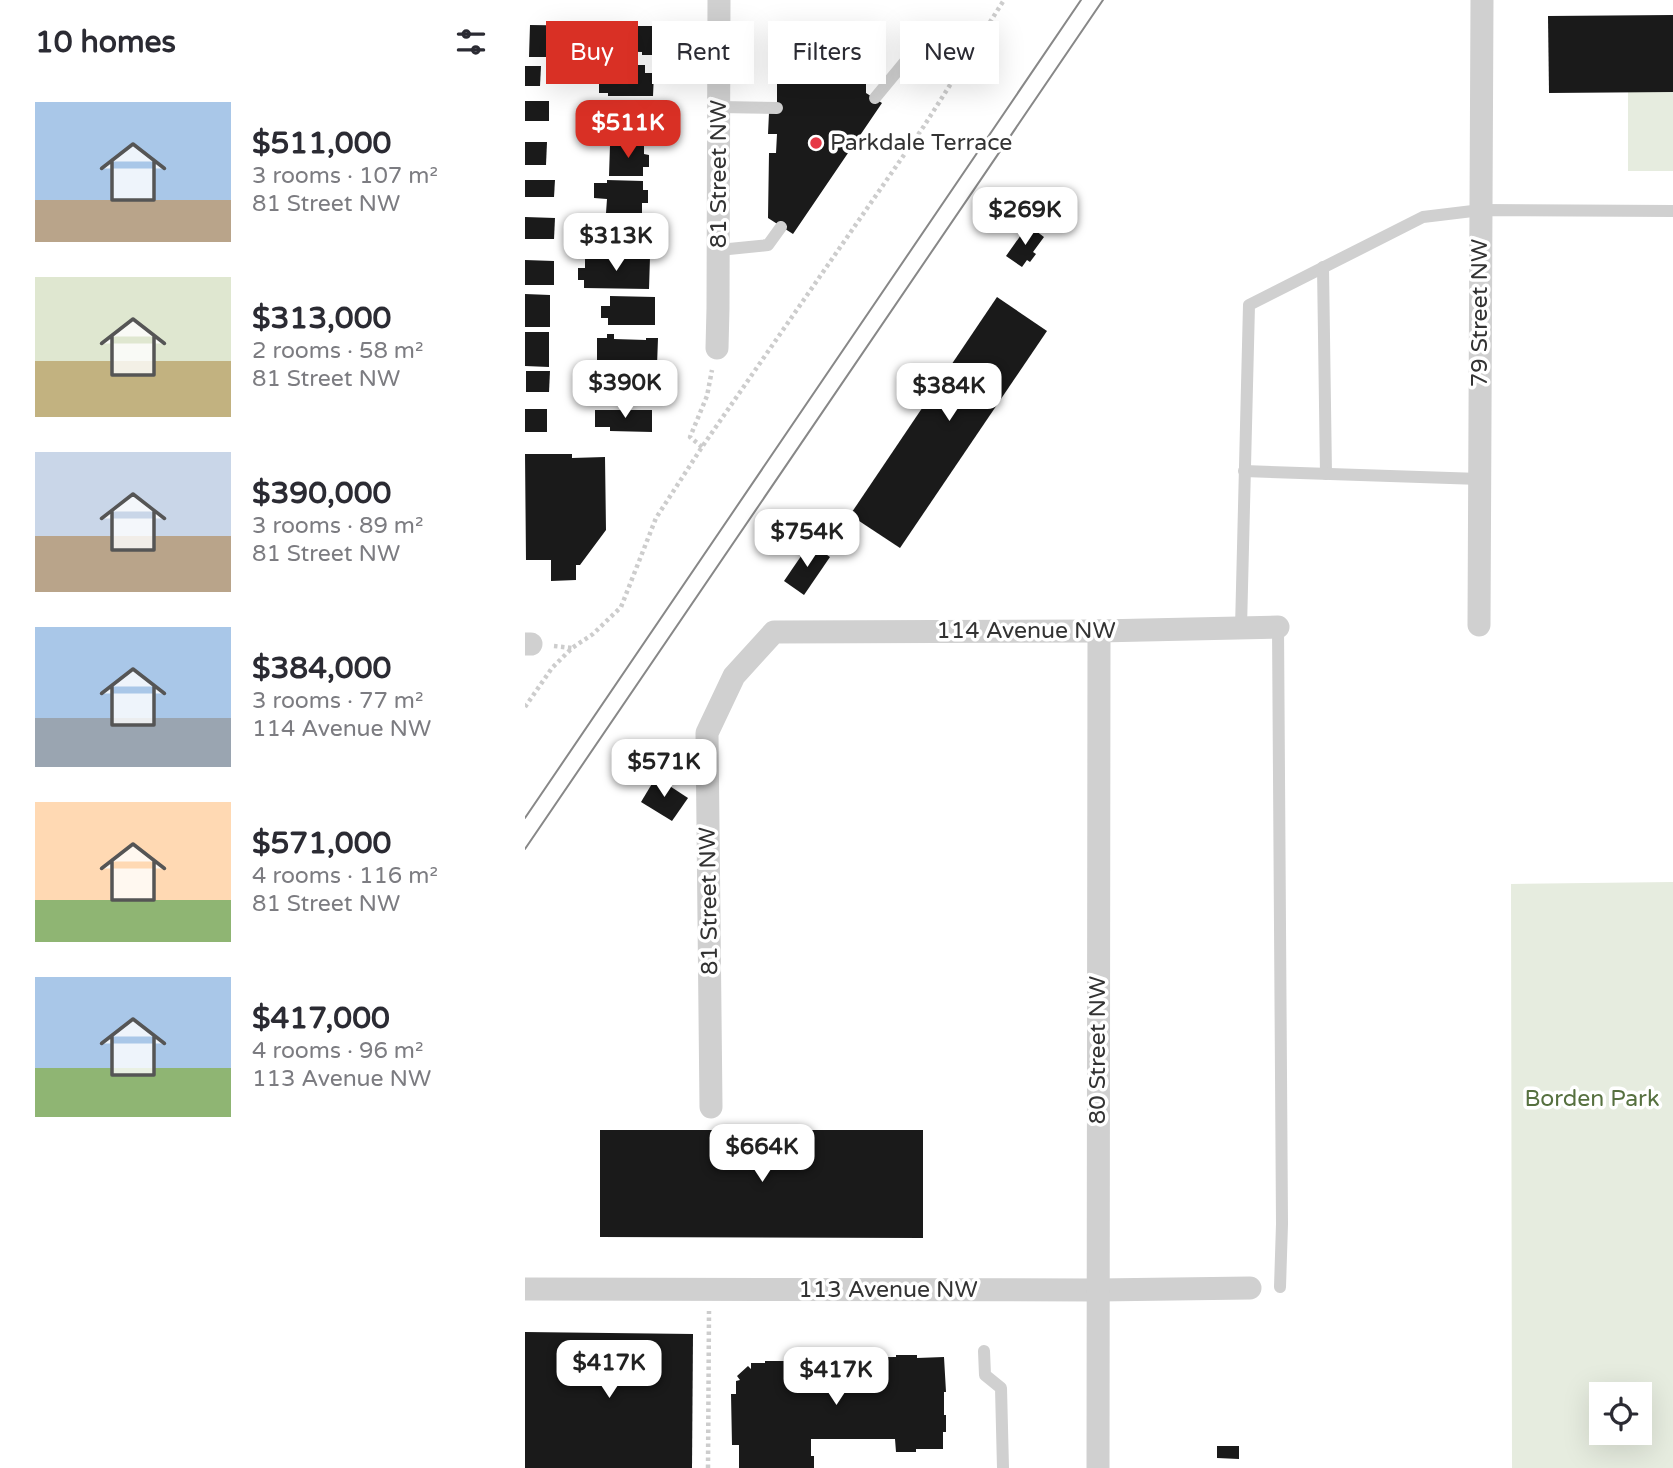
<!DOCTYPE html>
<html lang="en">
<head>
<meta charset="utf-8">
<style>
  :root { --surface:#fff; --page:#f7f7f7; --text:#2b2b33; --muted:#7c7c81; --accent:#d93025 }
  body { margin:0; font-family:"Varela Round",sans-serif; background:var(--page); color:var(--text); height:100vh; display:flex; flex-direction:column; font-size:26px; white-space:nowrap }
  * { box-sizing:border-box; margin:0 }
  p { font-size:23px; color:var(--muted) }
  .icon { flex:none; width:38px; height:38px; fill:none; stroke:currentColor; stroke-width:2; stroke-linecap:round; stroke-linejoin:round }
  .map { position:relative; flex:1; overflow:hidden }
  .panel { display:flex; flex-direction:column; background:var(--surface); width:525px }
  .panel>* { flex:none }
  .banner { position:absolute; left:21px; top:21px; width:665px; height:63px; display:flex; gap:14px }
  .tools { position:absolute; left:1064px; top:1382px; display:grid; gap:14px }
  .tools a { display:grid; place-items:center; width:63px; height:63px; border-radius:0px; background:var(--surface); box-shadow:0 7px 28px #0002; font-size:35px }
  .price { position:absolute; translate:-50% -60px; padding:0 16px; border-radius:14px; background:#fff; color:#222; font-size:23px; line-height:46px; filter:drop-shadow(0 2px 4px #0008) }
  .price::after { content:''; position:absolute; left:50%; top:42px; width:21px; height:16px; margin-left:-10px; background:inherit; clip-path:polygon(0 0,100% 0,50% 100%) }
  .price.active { background:var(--accent); color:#fff }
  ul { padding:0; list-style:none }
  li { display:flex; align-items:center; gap:21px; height:175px; padding:0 35px }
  li span { display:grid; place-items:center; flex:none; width:196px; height:140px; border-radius:0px; color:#555 }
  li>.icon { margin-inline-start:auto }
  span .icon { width:84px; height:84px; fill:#fffc; stroke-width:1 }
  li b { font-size:30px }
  h2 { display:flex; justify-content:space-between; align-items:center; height:84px; padding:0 35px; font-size:30px }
  .chip { padding:0 24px; border-radius:0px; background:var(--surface); box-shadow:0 7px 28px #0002; font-size:24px; line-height:63px }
  .chip.active { background:var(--accent); color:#fff }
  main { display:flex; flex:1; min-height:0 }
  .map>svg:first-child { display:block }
  .green { fill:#e6ecdf; fill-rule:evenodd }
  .building { fill:#1a1a1a }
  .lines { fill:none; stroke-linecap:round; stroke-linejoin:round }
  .path { stroke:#cdcdcd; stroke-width:4.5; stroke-dasharray:3.5 3.5; stroke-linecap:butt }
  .lane { stroke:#d0d0d0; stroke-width:12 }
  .street { stroke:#d0d0d0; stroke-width:23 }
  .tram { stroke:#888; stroke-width:2 }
  .poi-dot { fill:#e63946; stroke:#fff; stroke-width:2.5 }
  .labels { text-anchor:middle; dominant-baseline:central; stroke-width:7; stroke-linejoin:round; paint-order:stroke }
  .poi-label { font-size:23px; fill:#333; stroke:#fff; text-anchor:start }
  .street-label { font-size:23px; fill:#333; stroke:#fff }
  .park-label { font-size:23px; fill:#56703f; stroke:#fff }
</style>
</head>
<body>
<main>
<section class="panel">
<h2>10 homes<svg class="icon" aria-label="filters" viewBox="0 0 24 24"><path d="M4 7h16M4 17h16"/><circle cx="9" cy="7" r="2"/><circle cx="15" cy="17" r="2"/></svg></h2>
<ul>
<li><span style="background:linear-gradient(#a9c7e8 70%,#b9a48a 0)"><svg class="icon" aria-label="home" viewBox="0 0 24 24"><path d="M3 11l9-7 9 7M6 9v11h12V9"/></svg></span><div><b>$511,000</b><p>3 rooms · 107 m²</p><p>81 Street NW</p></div></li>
<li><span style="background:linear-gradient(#dfe7d0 60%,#c2b280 0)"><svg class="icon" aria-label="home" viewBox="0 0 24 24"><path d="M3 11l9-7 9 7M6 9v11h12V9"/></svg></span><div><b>$313,000</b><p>2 rooms · 58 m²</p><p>81 Street NW</p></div></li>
<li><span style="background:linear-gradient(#c9d6e8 60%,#b9a48a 0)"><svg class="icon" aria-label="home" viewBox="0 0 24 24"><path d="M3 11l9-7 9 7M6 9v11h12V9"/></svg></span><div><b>$390,000</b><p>3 rooms · 89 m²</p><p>81 Street NW</p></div></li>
<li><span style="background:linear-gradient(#a9c7e8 65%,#9aa5b1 0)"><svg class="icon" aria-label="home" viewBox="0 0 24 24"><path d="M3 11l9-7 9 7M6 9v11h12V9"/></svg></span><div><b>$384,000</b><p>3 rooms · 77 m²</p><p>114 Avenue NW</p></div></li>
<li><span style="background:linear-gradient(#ffd9b3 70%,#8fb573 0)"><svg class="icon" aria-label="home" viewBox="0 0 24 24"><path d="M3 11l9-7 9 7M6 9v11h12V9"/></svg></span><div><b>$571,000</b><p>4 rooms · 116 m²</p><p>81 Street NW</p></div></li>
<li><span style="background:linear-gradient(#a9c7e8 65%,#8fb573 0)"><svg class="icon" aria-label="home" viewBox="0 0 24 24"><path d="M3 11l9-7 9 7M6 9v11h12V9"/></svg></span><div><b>$417,000</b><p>4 rooms · 96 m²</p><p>113 Avenue NW</p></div></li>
</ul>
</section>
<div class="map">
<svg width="1148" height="1468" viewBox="0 0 1148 1468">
  <rect width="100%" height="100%" fill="#fff"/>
  <g class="green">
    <rect x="1103" y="92" width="45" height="79"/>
    <path d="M 1148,882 L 1148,1468 L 987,1468 L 986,884 ZM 1076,1395 L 1115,1395 L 1115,1433 L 1076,1433 Z"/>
  </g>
  <g class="building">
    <path d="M 1148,15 L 1148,92 L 1024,93 L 1023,16 Z"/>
    <path d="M 5,25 L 76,26 L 99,29 L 99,26 L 144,26 L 144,55 L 117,55 L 117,52 L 77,51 L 77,57 L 4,57 Z"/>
    <path d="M 244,45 L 355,46 L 355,67 L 341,67 L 341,93 L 357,103 L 268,234 L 243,218 L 244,153 L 251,153 L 252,134 L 243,134 L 244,113 L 252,113 L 252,80 L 244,79 Z"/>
    <path d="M 83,65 L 120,65 L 120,73 L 129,73 L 128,96 L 83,96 L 83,93 L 74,93 L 74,79 L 83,79 Z"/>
    <path d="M 0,66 L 16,66 L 15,86 L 0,86 Z"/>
    <rect x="0" y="101" width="24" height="20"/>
    <path d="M 66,101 L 129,101 L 128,136 L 66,135 Z"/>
    <path d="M 0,142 L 22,142 L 21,165 L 0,165 Z"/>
    <path d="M 85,145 L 119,145 L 119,154 L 124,155 L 124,167 L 118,167 L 118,176 L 84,176 Z"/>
    <path d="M 0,180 L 30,180 L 29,197 L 0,197 Z"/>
    <path d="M 82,180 L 118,181 L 118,190 L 123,190 L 123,203 L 117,203 L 117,213 L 81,213 L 82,199 L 69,198 L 69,183 L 82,183 Z"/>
    <path d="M 0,217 L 30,218 L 29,239 L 0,239 Z"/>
    <path d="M 65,218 L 123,219 L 123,253 L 64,253 Z"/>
    <path d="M 503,225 L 519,237 L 508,252 L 511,254 L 505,262 L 502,260 L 497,267 L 481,256 Z"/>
    <path d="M 60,257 L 125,257 L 124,289 L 59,288 L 59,280 L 53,280 L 53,268 L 60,268 Z"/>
    <path d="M 0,260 L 29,261 L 29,285 L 0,285 Z"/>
    <path d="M 0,294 L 25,295 L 25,327 L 0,327 Z"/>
    <path d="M 85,296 L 130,297 L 130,325 L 83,325 L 83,318 L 76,318 L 76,306 L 85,306 Z"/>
    <path d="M 472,297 L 522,331 L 375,548 L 325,515 Z"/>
    <path d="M 0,332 L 24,332 L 24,367 L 0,366 Z"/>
    <path d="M 82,334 L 89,334 L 89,339 L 121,340 L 121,338 L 133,338 L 132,366 L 120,366 L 120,371 L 84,371 L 84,368 L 72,368 L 72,338 L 82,338 Z"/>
    <path d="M 1,371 L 25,371 L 24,392 L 1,392 Z"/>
    <rect x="67" y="372" width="55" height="33"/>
    <rect x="0" y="409" width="22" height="23"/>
    <path d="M 70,410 L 127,410 L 127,432 L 85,431 L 85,427 L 70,427 Z"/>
    <path d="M 0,454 L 47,454 L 47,458 L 80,457 L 81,530 L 55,565 L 51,565 L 51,580 L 26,581 L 26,560 L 1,560 Z"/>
    <path d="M 285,543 L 305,557 L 279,595 L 259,581 Z"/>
    <path d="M 131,777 L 163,798 L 147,821 L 116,802 Z"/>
    <path d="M 75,1130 L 398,1130 L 398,1238 L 75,1237 Z"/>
    <path d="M 0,1332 L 168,1334 L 167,1468 L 0,1468 Z"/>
    <path d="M 371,1355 L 392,1355 L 392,1358 L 419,1357 L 421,1392 L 419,1392 L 419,1415 L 421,1415 L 421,1432 L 418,1432 L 418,1449 L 391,1449 L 391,1452 L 371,1452 L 370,1439 L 286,1439 L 286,1456 L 289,1456 L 289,1468 L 214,1468 L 214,1445 L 207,1445 L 206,1394 L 211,1394 L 211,1381 L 215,1380 L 212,1376 L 223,1366 L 226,1369 L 226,1363 L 240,1363 L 240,1361 L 285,1361 L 285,1358 L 371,1357 Z"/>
    <path d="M 692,1446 L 714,1446 L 714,1459 L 692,1458 Z"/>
  </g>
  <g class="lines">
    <g class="path">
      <path d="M 177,447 L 165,437 L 182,396 L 187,370"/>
      <path d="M 29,646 L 47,648"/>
      <path d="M 0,707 L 27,668 L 47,648 L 68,634 L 96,607 L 131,518 L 177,447 L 399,126 L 479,0"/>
      <path d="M 183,1468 L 184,1311"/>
    </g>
    <g class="lane">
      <path d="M 350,98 L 388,52"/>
      <path d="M 194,107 L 252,108"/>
      <path d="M 194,250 L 243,245 L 256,227"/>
      <path d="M 798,267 L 801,474"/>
      <path d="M 719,471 L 955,479"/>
      <path d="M 753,627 L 757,1224 L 755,1287"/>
      <path d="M 716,628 L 724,305 L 898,217 L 956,210 L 1148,211"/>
      <path d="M 459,1351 L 460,1375 L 476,1388 L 478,1468"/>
    </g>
    <g class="street">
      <path d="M 192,348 L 193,308 L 194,0"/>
      <path d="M 954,625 L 957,0"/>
      <path d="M 0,644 L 6,644"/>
      <path d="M 186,1107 L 182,733 L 209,676 L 249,632 L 574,631 L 753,627"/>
      <path d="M 0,1289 L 573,1290 L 725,1288"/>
      <path d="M 573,1468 L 574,631"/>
    </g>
    <g class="tram">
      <path d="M 0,818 L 556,0"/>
      <path d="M 0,849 L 578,0"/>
    </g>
  </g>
  <circle class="poi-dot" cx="291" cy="143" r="7"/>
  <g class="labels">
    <g class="poi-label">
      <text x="305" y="143">Parkdale Terrace</text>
    </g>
    <g class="street-label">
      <text transform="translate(194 174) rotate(-90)">81 Street NW</text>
      <text transform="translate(955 313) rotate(-90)">79 Street NW</text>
      <text x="501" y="631">114 Avenue NW</text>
      <text transform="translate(184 901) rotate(-91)">81 Street NW</text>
      <text transform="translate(573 1050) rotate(-90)">80 Street NW</text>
      <text x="363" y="1290">113 Avenue NW</text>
    </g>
    <g class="park-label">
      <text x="1067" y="1099">Borden Park</text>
    </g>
  </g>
</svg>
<div class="tools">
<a><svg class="icon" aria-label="locate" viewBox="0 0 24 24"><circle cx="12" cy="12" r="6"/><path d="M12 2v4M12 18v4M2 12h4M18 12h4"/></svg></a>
</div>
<b class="price active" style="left:103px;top:160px">$511K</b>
<b class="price" style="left:500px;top:247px">$269K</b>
<b class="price" style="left:91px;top:273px">$313K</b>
<b class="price" style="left:100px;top:420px">$390K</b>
<b class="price" style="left:424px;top:423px">$384K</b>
<b class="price" style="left:282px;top:569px">$754K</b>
<b class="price" style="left:139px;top:799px">$571K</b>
<b class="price" style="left:237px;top:1184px">$664K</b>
<b class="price" style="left:84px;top:1400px">$417K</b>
<b class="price" style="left:311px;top:1407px">$417K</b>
<div class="banner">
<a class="chip active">Buy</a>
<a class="chip">Rent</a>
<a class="chip">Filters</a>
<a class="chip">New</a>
</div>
</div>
</main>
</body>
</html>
